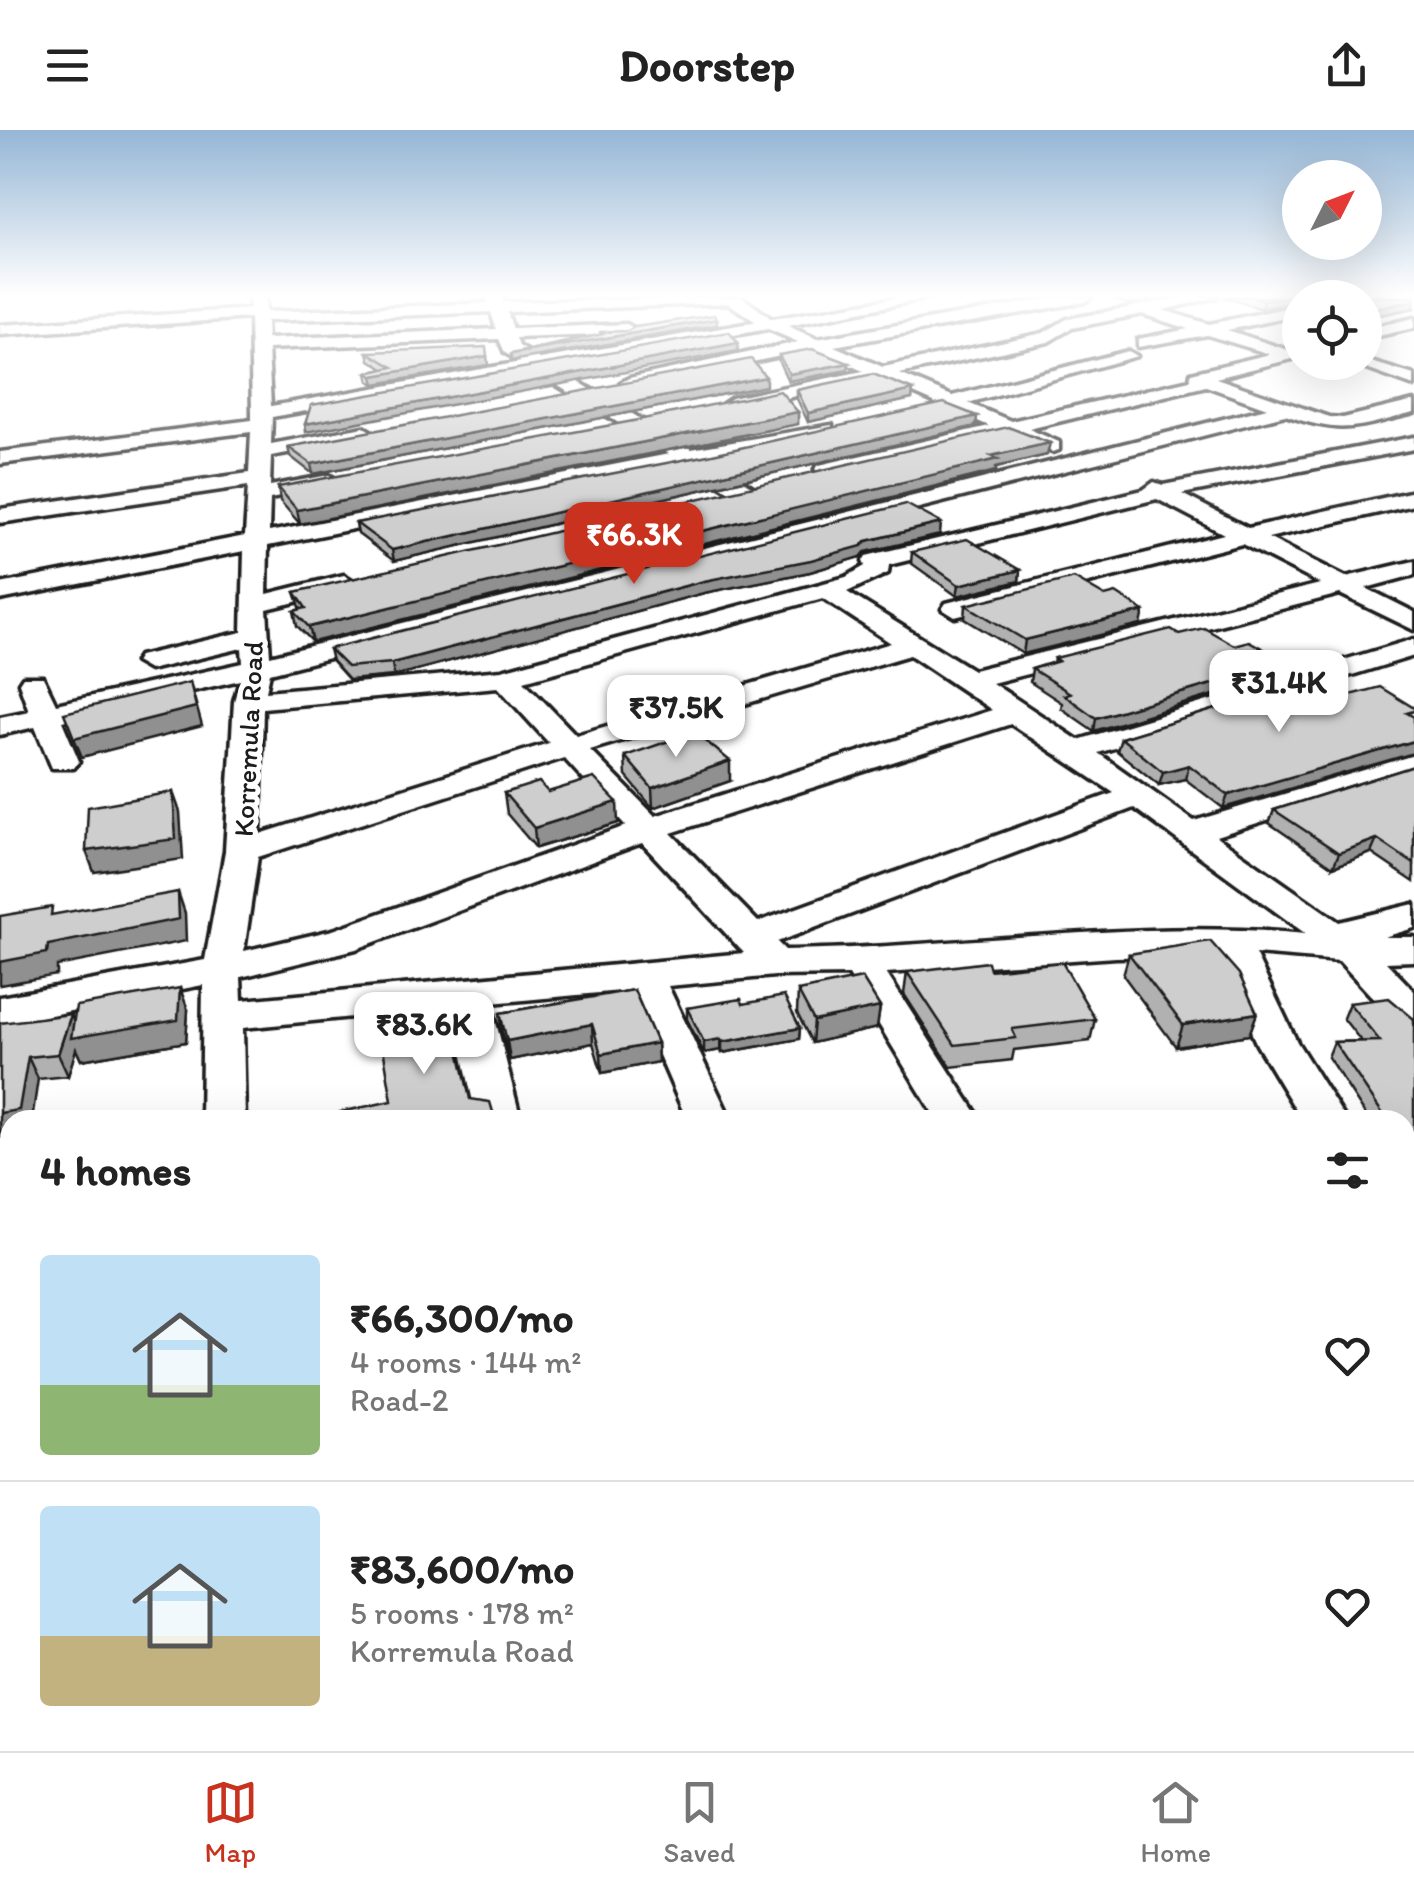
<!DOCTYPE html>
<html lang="en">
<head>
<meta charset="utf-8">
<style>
  :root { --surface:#fff; --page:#f6f6f6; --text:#222; --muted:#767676; --line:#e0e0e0; --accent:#c8321e }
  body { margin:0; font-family:Itim,sans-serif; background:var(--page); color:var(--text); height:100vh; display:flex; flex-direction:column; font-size:38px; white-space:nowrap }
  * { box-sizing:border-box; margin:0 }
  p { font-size:32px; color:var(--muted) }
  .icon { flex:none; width:55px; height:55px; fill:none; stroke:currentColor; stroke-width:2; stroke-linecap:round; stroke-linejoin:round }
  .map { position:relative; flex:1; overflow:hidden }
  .drawer { position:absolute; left:0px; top:980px; width:1415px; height:642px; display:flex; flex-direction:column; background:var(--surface); border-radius:30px 30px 0 0; box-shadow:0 10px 40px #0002 }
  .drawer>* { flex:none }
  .needle { width:65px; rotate:48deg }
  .controls { position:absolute; left:1282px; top:30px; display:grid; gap:20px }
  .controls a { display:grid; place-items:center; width:100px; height:100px; border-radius:50%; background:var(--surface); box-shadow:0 10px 40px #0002; font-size:50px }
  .price { position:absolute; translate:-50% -85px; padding:0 22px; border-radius:20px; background:#fff; color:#222; font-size:32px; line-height:65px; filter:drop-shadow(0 2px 5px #0008) }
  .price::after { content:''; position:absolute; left:50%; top:60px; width:30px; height:22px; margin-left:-15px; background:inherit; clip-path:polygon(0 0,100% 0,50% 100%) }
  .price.active { background:var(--accent); color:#fff }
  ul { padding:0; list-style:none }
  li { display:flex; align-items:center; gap:30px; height:250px; padding:0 40px }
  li+li { border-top:2px solid var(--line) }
  li span { display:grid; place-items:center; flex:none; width:280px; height:200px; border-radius:10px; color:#555 }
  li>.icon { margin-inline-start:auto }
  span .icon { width:120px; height:120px; fill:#fffc; stroke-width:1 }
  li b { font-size:42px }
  h2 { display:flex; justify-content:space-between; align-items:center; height:120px; padding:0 40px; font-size:42px }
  header { display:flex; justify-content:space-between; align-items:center; height:130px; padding:0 40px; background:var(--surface); font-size:45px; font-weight:800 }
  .tab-bar { display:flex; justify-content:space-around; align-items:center; height:140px; border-top:2px solid var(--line); background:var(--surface); font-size:28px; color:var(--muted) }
  .tab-bar a { display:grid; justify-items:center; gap:5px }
  .tab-bar .active { color:var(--accent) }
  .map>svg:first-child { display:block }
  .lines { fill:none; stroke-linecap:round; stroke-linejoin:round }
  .minor-casing { stroke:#1c1c1c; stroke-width:7 }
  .minor { fill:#fff; fill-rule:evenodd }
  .wall { fill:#b1b1b1; stroke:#1c1c1c; stroke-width:2.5 }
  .shaded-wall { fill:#909090; stroke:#1c1c1c; stroke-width:2.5 }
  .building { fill:#cecece; stroke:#1c1c1c; stroke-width:2.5 }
  .labels { text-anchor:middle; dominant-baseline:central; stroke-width:10; stroke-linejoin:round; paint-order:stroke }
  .far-street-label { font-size:28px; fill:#1c1c1c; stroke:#fff }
</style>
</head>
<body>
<header><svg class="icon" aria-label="menu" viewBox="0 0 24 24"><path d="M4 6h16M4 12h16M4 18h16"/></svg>Doorstep<svg class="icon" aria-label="share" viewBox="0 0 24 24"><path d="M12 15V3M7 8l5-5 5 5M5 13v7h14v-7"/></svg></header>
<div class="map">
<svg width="1414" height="1621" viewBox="0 0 1414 1621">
  <rect width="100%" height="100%" fill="#fff"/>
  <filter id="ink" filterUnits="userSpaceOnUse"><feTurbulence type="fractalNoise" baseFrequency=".01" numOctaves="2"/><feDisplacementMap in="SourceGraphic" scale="20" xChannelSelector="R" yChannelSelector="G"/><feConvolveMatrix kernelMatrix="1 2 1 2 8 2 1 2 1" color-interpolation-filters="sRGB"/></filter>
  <g filter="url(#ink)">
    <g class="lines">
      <defs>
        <g id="minor">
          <path d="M 249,167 L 265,167 L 266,182 L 488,173 L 486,167 L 502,167 L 503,172 L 742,167 L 772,189 L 900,167 L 934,167 L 788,196 L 817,209 L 1058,167 L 1092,167 L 1084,172 L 834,216 L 883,237 L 1043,203 L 1067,189 L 1185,167 L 1217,167 L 1163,180 L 1209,194 L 1300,175 L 1300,185 L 1227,200 L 1288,220 L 1300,217 L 1300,227 L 1216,248 L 1329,287 L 1343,288 L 1414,271 L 1414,283 C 1355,297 1345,306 1285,285 L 270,543 L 266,561 L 502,540 L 846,447 L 865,436 L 863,431 L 866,426 L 1143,360 L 1154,352 L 1163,355 L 1414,307 L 1414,319 L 1182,364 L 1248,398 L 1414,361 L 1414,375 L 1268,408 L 1346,447 L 1414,431 L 1414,445 L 1366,458 L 1414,482 L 1414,500 L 1340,464 L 992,553 L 1078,610 L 1414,509 L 1414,526 L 1098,623 L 1194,691 L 1414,625 L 1414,644 L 1216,706 L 1339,792 L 1414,774 L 1414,798 L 1384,807 L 1414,807 L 1414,831 L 1386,832 L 1414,861 L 1414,901 L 1400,897 L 1339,831 L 1255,824 L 1297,912 L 1346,990 L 1302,990 L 1257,915 L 1217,825 L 1116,827 L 886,843 L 981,990 L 937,990 L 849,845 L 775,846 L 668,856 L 731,990 L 687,990 L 631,860 L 491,873 L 521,990 L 477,990 L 452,877 L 243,898 L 245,990 L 201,990 L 203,855 L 0,895 L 0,867 L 205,830 L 225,721 L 234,571 L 240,550 L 62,591 L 79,631 L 74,638 L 52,638 L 35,597 L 0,605 L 0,587 L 29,581 L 19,553 L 23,547 L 43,547 L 56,574 L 243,533 L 242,518 L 149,540 L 135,532 L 139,526 L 242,502 L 244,421 L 0,470 L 0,454 L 245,406 L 248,356 L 0,393 L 0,379 L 249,343 L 251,302 L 0,334 L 0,322 L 252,290 L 252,283 L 250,188 L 0,205 L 0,195 L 250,179 ZM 728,173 L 756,192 L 540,229 L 519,216 L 516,208 L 627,204 L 635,199 L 627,194 L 513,199 L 507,182 ZM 491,182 L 496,199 L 267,209 L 266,191 ZM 1142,184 L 1188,199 L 1138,209 L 1138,217 L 1207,205 L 1270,224 L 1191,243 L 1190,250 L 1011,291 L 968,273 L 1137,226 L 1128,221 L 952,266 L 900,244 L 1048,212 L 1072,198 ZM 768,199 L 798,212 L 629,248 L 620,253 L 629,258 L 814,219 L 863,241 L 732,268 L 723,274 L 732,280 L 879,248 L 934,272 L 935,278 L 948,278 L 989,296 L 819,335 L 815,339 L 819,343 L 826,345 L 1007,304 L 1052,322 L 1059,320 L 1059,312 L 1029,299 L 1206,256 L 1267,278 L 270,526 L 267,479 L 353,458 L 357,453 L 344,445 L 267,464 L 268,416 L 684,333 L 778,391 L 794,391 L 797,386 L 794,381 L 706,329 L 832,303 L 832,295 L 691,319 L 554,237 ZM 499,209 L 505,223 L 521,232 L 271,276 L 268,219 ZM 534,241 L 669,324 L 269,402 L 270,369 L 337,356 L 340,351 L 329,345 L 270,356 L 271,326 L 364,309 L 374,303 L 364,297 L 271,314 L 272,287 ZM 1157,369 L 1224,404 L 946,473 L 942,479 L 955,487 L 1242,414 L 1320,454 L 973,540 L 847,462 L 888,443 L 889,435 ZM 823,468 L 891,513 L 576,605 L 524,551 ZM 910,525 L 992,580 L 655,686 L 590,620 ZM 498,557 L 549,613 L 260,704 L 263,578 ZM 1011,594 L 1114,663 L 758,792 L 671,703 ZM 564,628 L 626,696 L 333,800 L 244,821 L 258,727 ZM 1134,678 L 1306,804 C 1133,788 958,818 785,820 L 777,812 ZM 642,713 L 744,823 L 242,870 L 241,847 L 356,819 Z"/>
          <path d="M 1381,167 L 1365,173 L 1365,168 L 1358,168 Z"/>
          <path d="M 1414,188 L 1414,198 L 1365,209 L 1365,199 Z"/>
          <path d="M 1365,230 L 1414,245 L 1414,256 L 1347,232 Z"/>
          <path d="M 1405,1096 L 1414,1099 L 1414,1150 L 1405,1147 Z"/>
          <path d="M 10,1492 L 10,1554 L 0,1557 L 0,1495 Z"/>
          <path d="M 221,1612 L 287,1612 L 288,1621 L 222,1621 Z"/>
          <path d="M 618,1612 L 684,1612 L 686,1621 L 620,1621 Z"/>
          <path d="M 959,1612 L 1024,1612 L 1027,1621 L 961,1621 Z"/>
          <path d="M 1303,1612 L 1369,1612 L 1373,1621 L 1306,1621 Z"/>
        </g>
      </defs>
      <use href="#minor" class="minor-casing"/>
      <use href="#minor" class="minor"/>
    </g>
    <g class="wall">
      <path d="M 577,167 L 619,167 L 578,168 Z"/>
      <path d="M 1108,167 L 1175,167 L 1129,174 Z"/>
      <path d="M 1223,167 L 1365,167 L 1369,169 L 1414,167 L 1414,178 L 1365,188 L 1365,168 L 1300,168 L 1300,172 L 1262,179 Z"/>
      <path d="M 368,222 L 488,235 L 375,254 L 369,251 L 367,243 L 384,239 L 370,230 Z"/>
      <path d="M 779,225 L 848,240 L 788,251 L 779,232 Z"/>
      <path d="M 766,256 L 313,344 L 290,326 L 288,317 Z"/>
      <path d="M 797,260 L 913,260 L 912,269 L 808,292 L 797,269 Z"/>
      <path d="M 798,282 L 798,294 L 300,394 L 280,371 L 278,357 Z"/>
      <path d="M 977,286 L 976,296 L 394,431 L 358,404 L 356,393 Z"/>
      <path d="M 1047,325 L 996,337 L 996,341 L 313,512 L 297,496 L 294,481 L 301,480 L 295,462 Z"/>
      <path d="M 940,405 L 865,422 L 861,427 L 810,442 L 704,463 L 394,546 L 349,550 L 332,531 L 329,519 Z"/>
      <path d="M 912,422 L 1020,440 L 1019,451 L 957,466 L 911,433 Z"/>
      <path d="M 966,475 L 1141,495 L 1023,524 L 965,489 Z"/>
      <path d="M 1179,504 L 1234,515 L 1287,532 L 1283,544 L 1094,601 L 1061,578 L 1062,573 L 1030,552 L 1032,539 L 1054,532 L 1055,528 Z"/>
      <path d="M 1318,548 L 1223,678 L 1185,649 L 1159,655 L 1117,621 L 1121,608 Z"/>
      <path d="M 625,626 L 730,651 L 653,678 L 626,646 Z"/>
      <path d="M 1414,636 L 1414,752 L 1371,723 L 1333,737 L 1269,693 L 1274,680 Z"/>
      <path d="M 548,662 L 618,693 L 536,718 L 507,684 L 504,663 Z"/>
      <path d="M 1129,824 L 1257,883 L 1249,905 L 1176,917 L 1123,845 Z"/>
      <path d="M 907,842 L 1095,889 L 1090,911 L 1014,920 L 1012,930 L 951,937 L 904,864 Z"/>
      <path d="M 634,860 L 657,913 L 658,932 L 602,943 L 593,913 L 510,930 L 502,902 L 500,883 Z"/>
      <path d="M 798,861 L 880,877 L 877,898 L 812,913 L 797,883 Z"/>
      <path d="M 1349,873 L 1414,889 L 1414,1059 L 1405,1045 L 1405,990 L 1369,990 L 1328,927 L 1334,912 L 1361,911 L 1343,888 Z"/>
      <path d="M 743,874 L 800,898 L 799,909 L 722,923 L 721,920 L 704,923 L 687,889 L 687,878 Z"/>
      <path d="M 188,880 L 186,912 L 81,930 L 76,919 L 68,946 L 38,949 L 0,893 L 74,892 Z"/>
    </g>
    <g class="shaded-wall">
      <path d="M 1131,167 L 1175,167 L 1129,174 Z"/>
      <path d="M 1286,167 L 1300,167 L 1299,171 L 1262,179 L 1264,171 Z"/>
      <path d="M 1414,171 L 1414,178 L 1365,188 L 1365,180 Z"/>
      <path d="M 717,189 L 717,195 L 511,231 L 511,224 Z"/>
      <path d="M 738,213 L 738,221 L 306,302 L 305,294 Z"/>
      <path d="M 487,226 L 488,235 L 375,254 L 373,246 Z"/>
      <path d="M 849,233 L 848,240 L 788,251 L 789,244 Z"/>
      <path d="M 766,247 L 766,256 L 313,344 L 311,334 Z"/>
      <path d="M 913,260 L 912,269 L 808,292 L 808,283 Z"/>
      <path d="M 798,282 L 798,294 L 300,394 L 297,380 Z"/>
      <path d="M 977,286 L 976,296 L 394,431 L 392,420 Z"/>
      <path d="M 1050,313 L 1047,325 L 996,337 L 996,341 L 313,512 L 309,497 L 991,326 Z"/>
      <path d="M 941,393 L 940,405 L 865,422 L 861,427 L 810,442 L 704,463 L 394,546 L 392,533 L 704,451 Z"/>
      <path d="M 1020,440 L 1019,451 L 957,466 L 959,455 Z"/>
      <path d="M 1144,481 L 1141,495 L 1023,524 L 1025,510 Z"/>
      <path d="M 1287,532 L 1283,544 L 1094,601 L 1096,588 Z"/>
      <path d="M 190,552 L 202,596 L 82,627 L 74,608 Z"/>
      <path d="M 1414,611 L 1414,623 L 1223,678 L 1228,665 Z"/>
      <path d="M 730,631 L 730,651 L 653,678 L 652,658 Z"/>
      <path d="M 1189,635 L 1185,649 L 1159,655 L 1163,642 Z"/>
      <path d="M 173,662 L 180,682 L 183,729 L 94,742 L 86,721 Z"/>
      <path d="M 617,672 L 618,693 L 536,718 L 534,698 Z"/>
      <path d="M 1377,709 L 1371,723 L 1333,737 L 1339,723 Z"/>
      <path d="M 178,762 L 185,783 L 186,811 L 57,836 L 57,845 L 0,855 L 0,832 L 48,815 Z"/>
      <path d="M 180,858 L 188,880 L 186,912 L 81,930 L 76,919 L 68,946 L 58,924 L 71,884 L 80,907 Z"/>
      <path d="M 880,877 L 877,898 L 812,913 L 814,891 Z"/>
      <path d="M 1257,883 L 1249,905 L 1176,917 L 1183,895 Z"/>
      <path d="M 592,894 L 593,913 L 510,930 L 507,911 Z"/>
      <path d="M 800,898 L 799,909 L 722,923 L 722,912 Z"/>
      <path d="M 721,909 L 721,920 L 704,923 L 704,912 Z"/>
      <path d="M 657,913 L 658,932 L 602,943 L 601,924 Z"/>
      <path d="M 28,927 L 38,949 L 32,990 L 10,990 L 10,1006 L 0,1008 L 0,983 Z"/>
      <path d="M 1414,1532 L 1414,1548 L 1405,1552 L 1405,1535 Z"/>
    </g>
    <g class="building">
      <path d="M 1250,167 L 1286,167 L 1264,171 Z"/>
      <path d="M 1305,167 L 1365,167 L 1369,169 L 1372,167 L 1414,167 L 1414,171 L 1365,180 L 1365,168 Z"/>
      <path d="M 714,185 L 717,189 L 511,224 L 603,204 L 599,202 L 627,201 L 635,197 Z"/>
      <path d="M 729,202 L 738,213 L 305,294 L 311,275 Z"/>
      <path d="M 486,217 L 487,226 L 373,246 L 367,243 L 393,237 L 368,222 Z"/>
      <path d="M 812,219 L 849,233 L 789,244 L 779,225 Z"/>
      <path d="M 751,229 L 766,247 L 311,334 L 288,317 Z"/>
      <path d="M 873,244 L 913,260 L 808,283 L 797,260 Z"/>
      <path d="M 780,261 L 798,282 L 297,380 L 278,357 L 633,291 Z"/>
      <path d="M 944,273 L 977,286 L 392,420 L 356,393 L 708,325 Z"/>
      <path d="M 1008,297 L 1050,313 L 991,326 L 998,329 L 309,497 L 294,481 L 306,478 L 295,462 Z"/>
      <path d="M 906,374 L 941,393 L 866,411 L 862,416 L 811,430 L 704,451 L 392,533 L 347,537 L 329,519 Z"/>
      <path d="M 967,409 L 1020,440 L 959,455 L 912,422 Z"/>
      <path d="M 1074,448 L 1105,466 L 1116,463 L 1144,481 L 1025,510 L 966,475 Z"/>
      <path d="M 1204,498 L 1234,515 L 1249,511 L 1287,532 L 1096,588 L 1064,565 L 1070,563 L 1032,539 L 1059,531 L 1055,528 L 1171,499 L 1179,504 Z"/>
      <path d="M 1318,548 L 1350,565 L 1380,557 L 1414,578 L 1414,581 L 1407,583 L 1414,587 L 1414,611 L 1228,665 L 1189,635 L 1163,642 L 1121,608 Z"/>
      <path d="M 190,552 L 196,577 L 74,608 L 64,583 Z"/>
      <path d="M 695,602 L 730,631 L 652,658 L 625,626 Z"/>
      <path d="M 1414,636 L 1414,734 L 1377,709 L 1339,723 L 1274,680 Z"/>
      <path d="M 594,648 L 617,672 L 534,698 L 504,663 L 539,652 L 548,662 Z"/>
      <path d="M 173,662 L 176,709 L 86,721 L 88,677 Z"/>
      <path d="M 178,762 L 179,789 L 48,815 L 47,823 L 0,832 L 0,786 L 52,777 L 51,785 Z"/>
      <path d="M 1210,811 L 1239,844 L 1257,883 L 1183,895 L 1129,824 Z"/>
      <path d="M 988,832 L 990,840 L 1062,832 L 1095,889 L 1012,899 L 1016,908 L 955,915 L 907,842 Z"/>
      <path d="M 862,848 L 880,877 L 814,891 L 798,861 Z"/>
      <path d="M 180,858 L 178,890 L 71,908 L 76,876 Z"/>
      <path d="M 634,860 L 657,913 L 601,924 L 592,894 L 507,911 L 500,883 Z"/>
      <path d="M 784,866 L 800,898 L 722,912 L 721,909 L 704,912 L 687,878 L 741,869 L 743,874 Z"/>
      <path d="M 1389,868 L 1414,889 L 1414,1031 L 1405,1017 L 1405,990 L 1387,990 L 1334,912 L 1380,911 L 1349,873 Z"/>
      <path d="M 71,884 L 58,924 L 28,927 L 19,980 L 0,983 L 0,893 Z"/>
      <path d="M 451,885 L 470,969 L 490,972 L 495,989 L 340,990 L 340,982 L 392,971 L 380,900 Z"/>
      <path d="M 1405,1265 L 1414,1276 L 1414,1532 L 1405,1535 Z"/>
    </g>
  </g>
  <linearGradient id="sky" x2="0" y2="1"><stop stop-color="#95b6d5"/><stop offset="0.42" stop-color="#fff"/><stop offset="1" stop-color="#fff" stop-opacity="0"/></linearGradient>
  <rect width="1414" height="394" fill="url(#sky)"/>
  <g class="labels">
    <g class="far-street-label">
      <text transform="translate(248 609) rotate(-87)">Korremula Road</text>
    </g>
  </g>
</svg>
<div class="controls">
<a><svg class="needle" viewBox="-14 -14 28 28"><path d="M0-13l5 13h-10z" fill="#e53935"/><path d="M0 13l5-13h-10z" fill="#767676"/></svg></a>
<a><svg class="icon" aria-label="locate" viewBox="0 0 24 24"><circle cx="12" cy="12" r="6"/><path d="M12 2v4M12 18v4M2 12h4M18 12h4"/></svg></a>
</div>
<b class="price active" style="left:634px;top:457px">₹66.3K</b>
<b class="price" style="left:1279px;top:605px">₹31.4K</b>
<b class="price" style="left:676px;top:630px">₹37.5K</b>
<b class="price" style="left:424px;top:947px">₹83.6K</b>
<section class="drawer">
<h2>4 homes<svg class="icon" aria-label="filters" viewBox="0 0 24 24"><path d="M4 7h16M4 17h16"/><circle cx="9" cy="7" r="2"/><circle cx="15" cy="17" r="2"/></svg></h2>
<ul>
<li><span style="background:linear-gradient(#bfe0f5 65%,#8fb573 0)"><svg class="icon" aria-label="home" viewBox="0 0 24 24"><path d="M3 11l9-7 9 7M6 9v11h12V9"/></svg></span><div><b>₹66,300/mo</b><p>4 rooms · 144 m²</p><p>Road-2</p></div><svg class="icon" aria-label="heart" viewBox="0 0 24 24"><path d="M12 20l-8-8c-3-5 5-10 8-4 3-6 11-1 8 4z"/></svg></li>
<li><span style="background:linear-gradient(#bfe0f5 65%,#c2b280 0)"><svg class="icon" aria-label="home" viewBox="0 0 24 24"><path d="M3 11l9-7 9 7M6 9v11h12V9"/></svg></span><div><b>₹83,600/mo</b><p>5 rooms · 178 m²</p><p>Korremula Road</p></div><svg class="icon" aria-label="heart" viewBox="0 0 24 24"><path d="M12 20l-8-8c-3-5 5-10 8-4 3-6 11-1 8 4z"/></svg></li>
</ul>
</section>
</div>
<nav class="tab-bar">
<a class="active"><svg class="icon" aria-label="map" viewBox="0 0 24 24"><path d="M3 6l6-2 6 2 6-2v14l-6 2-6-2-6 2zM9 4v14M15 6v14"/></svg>Map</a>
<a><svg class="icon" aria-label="saved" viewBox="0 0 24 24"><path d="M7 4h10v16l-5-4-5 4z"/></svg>Saved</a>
<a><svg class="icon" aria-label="home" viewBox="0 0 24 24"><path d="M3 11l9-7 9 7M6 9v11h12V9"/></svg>Home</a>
</nav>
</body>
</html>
